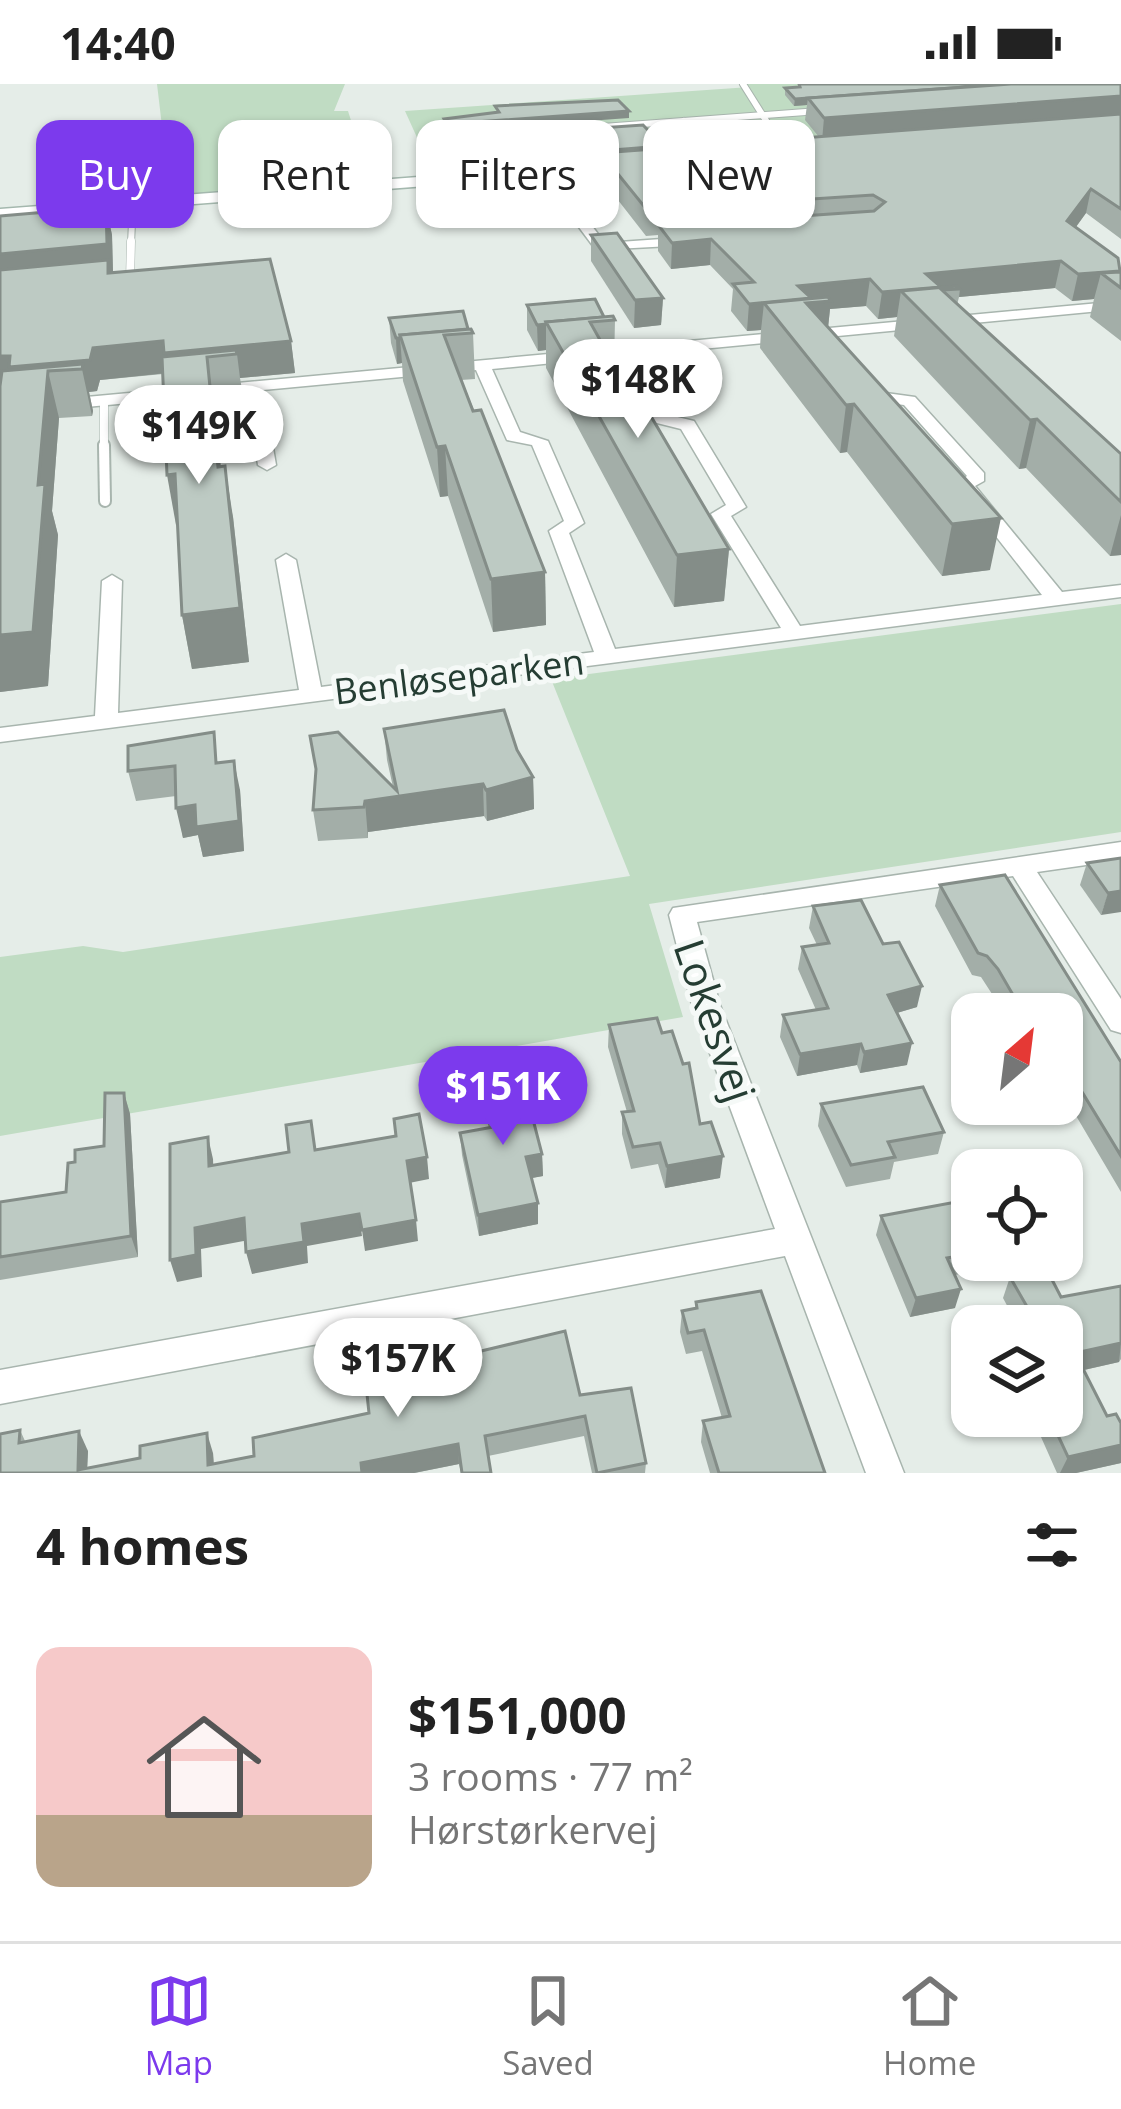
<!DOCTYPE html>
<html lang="en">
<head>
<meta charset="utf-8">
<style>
  :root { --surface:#fff; --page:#f6f6f6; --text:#222; --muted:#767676; --line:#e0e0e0; --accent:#7c3aed }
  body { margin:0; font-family:"Open Sans",sans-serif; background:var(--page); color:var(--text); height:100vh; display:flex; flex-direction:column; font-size:45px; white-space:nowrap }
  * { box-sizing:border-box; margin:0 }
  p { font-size:39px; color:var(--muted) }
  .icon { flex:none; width:66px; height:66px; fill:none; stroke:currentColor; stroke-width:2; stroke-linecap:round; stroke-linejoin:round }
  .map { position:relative; height:1389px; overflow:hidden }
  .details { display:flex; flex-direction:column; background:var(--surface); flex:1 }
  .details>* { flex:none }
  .top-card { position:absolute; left:36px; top:36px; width:1050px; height:108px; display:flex; gap:24px }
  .needle { width:78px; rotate:28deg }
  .fabs { position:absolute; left:951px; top:909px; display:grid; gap:24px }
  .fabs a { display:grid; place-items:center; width:132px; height:132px; border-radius:24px; background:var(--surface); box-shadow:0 3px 9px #0004; font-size:60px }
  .price { position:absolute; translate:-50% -102px; padding:0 27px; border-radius:42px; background:#fff; color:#222; font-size:39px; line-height:78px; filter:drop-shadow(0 3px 6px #0008) }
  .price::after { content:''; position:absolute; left:50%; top:72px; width:36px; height:27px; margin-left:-18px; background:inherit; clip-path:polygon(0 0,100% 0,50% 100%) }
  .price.on { background:var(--accent); color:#fff }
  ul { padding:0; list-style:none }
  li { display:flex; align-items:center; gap:36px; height:300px; padding:0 36px }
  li+li { border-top:3px solid var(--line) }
  li span { display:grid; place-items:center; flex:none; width:336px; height:240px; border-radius:24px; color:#555 }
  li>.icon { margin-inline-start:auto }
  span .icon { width:144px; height:144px; fill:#fffc; stroke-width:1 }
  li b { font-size:51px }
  h2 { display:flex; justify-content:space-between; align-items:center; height:144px; padding:0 36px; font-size:51px }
  .tag { padding:0 42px; border-radius:24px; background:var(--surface); box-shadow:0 3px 9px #0004; font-size:42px; line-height:108px }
  .tag.on { background:var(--accent); color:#fff }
  .status { display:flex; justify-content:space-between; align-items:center; height:84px; padding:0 60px; background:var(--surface); direction:ltr }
  .status svg { height:33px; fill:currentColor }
  .tab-bar { display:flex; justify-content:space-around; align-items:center; height:168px; border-top:3px solid var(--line); background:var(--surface); font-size:33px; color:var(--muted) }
  .tab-bar a { display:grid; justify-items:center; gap:6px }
  .tab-bar .on { color:var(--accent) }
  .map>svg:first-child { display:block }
  .green { fill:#c0dcc3 }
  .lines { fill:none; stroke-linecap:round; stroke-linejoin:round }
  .lane-far2-casing { stroke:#a8b5ae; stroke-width:8 }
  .lane-far1-casing { stroke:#a8b5ae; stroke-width:9 }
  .lane-casing { stroke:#a8b5ae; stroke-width:14 }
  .street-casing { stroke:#a8b5ae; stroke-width:3 }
  .secondary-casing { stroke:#a4b8ae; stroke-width:3 }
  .lane-far2 { stroke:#fff; stroke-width:6 }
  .lane-far1 { stroke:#fff; stroke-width:8 }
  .lane { stroke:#fff; stroke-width:10 }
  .street { fill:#fff; fill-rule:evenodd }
  .secondary { fill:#fff; fill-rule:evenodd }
  .wall { fill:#a3aea8 }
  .shaded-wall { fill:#848d88 }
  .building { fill:#bdcac3; stroke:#848d88; stroke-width:3 }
  .labels { text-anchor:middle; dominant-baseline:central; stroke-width:10; stroke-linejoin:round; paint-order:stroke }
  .street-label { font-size:36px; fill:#253d33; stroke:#f5f9f7 }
  .near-street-label { font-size:42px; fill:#253d33; stroke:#f5f9f7 }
</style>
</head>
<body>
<div class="status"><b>14:40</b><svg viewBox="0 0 49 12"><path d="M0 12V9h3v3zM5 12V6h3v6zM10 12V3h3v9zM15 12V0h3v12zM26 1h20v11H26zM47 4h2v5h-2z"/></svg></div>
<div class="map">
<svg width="1121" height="1389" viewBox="0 0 1121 1389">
  <rect width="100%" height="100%" fill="#e5ede8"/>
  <g class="green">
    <path d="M 157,0 L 345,0 L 334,27 L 348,27 L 371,99 L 0,127 L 165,112 L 169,102 Z"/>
    <path d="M 741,0 L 1092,0 L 1121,15 L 1121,37 L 434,91 L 405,27 L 750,3 Z"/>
    <path d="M 1121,520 L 1121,748 L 649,820 L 683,933 L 0,1052 L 0,873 L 83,862 L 123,868 L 630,792 L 551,595 Z"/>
  </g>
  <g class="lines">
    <defs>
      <g id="lane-far2">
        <path d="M 743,0 L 777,54"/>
        <path d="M 684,37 L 691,43 L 776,53"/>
        <path d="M 426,56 L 819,27"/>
        <path d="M 375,75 L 381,101"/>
        <path d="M 97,140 L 132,138 L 131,160"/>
      </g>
      <g id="lane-far1">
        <path d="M 130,196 L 131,157"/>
        <path d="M 104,317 L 104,364"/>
      </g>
      <path id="lane" d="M 104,361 L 105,417"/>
      <g id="street">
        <path d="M 540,85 L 548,85 L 605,159 L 690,153 L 697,157 L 690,161 L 596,166 L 540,91 Z"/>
        <path d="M 1121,217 L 1121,225 L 629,272 L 665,330 L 694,337 L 746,423 L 731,432 L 800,542 L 1042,511 L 955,400 L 967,392 L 904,321 L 875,317 L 861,297 L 869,292 L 886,309 L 915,313 L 984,389 L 984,397 L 975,402 L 1062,508 L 1121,501 L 1121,513 L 0,658 L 0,644 L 95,632 L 102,497 L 112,491 L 122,497 L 118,629 L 299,606 L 276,476 L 286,470 L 296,476 L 321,603 L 594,568 L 549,447 L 564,437 L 532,361 L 507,356 L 476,286 L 263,306 L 276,381 L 267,386 L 258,381 L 247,308 L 0,331 L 0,321 ZM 614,273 L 653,338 L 681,345 L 726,421 L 711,430 L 781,544 L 615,565 L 569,449 L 584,439 L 548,357 L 520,348 L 492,285 Z"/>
        <path d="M 1121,758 L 1121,776 L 1037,788 L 1121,915 L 1121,949 L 1111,946 L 1013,792 L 697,838 L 720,921 L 904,1389 L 866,1389 L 785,1172 L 0,1320 L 0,1286 L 775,1145 L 692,921 L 669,831 L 673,824 Z"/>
      </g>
      <path id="secondary" d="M 641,76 L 647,77 L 647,85 L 0,135 L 0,125 Z"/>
    </defs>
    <use href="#lane-far2" class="lane-far2-casing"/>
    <use href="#lane-far1" class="lane-far1-casing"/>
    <use href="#lane" class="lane-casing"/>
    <use href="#street" class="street-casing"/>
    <use href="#secondary" class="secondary-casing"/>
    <use href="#lane-far2" class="lane-far2"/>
    <use href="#lane-far1" class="lane-far1"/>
    <use href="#lane" class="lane"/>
    <use href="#street" class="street"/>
    <use href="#secondary" class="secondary"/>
  </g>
  <g class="wall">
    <path d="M 798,0 L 1121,0 L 1121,155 L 1086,129 L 1076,143 L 1121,188 L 1121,257 L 1090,233 L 1094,215 L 1072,217 L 1055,204 L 959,213 L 957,221 L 1121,370 L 1121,471 L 1110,472 L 1026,384 L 1019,385 L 894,252 L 897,233 L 878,235 L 866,222 L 830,225 L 828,244 L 990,486 L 942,492 L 847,368 L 840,369 L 760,264 L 761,246 L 747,247 L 731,227 L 733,205 L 710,181 L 671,185 L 658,167 L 658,151 L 646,152 L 600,93 L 601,74 L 587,75 L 583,70 L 490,75 L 487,69 L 462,71 L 456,61 L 455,54 L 663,65 L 819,53 L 805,36 L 807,21 L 794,22 L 785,11 L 785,4 L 798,3 Z"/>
    <path d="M 106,123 L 112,151 L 113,189 L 291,257 L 295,289 L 240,294 L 244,317 L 214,320 L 221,383 L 233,433 L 249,578 L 192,585 L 182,531 L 177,441 L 163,290 L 100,296 L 97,307 L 89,308 L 93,327 L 92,332 L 59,334 L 52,427 L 58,451 L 48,602 L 0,608 L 0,132 Z"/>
    <path d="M 591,151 L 663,214 L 661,241 L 634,244 L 591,177 Z"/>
    <path d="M 527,221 L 615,236 L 614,281 L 729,465 L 724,517 L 674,523 L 546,284 L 546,266 L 538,267 L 527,246 Z"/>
    <path d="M 389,234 L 468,245 L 473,249 L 475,295 L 461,296 L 545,488 L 546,541 L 493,548 L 448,412 L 440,413 L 403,297 L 402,279 L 397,280 L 391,259 Z"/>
    <path d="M 384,645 L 517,666 L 533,693 L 534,725 L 487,737 L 484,732 L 368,748 L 368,754 L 318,757 L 313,726 L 316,688 L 393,703 L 387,676 Z"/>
    <path d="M 220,679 L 240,706 L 244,767 L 203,773 L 198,751 L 183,754 L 176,712 L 136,717 L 128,687 Z"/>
    <path d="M 1121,774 L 1101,831 L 1080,801 L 1087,779 Z"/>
    <path d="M 940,801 L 1121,978 L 1121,1108 L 1062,1008 L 1062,930 L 1005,930 L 981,893 L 972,891 L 935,822 Z"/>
    <path d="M 813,822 L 883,860 L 917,923 L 897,929 L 907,981 L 860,989 L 857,981 L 797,992 L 780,953 L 783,931 L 816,926 L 798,885 L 802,863 L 817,861 L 809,844 Z"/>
    <path d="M 609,941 L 662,949 L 700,1040 L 720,1094 L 665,1104 L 658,1080 L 631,1085 L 622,1050 L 622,1028 L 627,1028 L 608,963 Z"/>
    <path d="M 480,996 L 542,1070 L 543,1092 L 531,1094 L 538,1140 L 479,1152 L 462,1071 L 460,1049 L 489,1044 L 481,1018 Z"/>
    <path d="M 124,1009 L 130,1030 L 138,1173 L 0,1196 L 0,1118 L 66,1108 L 104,1062 Z"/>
    <path d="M 821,1020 L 944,1048 L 938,1070 L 894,1078 L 890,1095 L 846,1103 L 818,1042 Z"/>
    <path d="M 967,1095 L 972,1095 L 972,1176 L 990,1176 L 987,1185 L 955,1191 L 955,1224 L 910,1233 L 876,1151 L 881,1132 L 963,1117 Z"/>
    <path d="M 1010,1193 L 1061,1213 L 1121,1202 L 1121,1275 L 1119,1278 L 1084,1286 L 1107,1332 L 1121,1339 L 1121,1379 L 1076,1389 L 1057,1389 L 1033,1335 L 1010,1340 L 1006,1332 L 1062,1332 L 1062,1242 L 1018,1242 L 1003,1214 Z"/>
    <path d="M 696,1218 L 825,1389 L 710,1389 L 701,1358 L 703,1337 L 722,1334 L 702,1267 L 686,1270 L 680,1248 L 682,1227 L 695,1224 Z"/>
    <path d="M 452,1274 L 580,1311 L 646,1379 L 645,1389 L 592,1389 L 584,1352 L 488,1372 L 491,1389 L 461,1389 L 459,1380 L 414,1389 L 0,1389 L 20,1346 L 25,1357 L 88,1367 L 87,1384 L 213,1369 L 214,1380 L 254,1372 L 369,1329 Z"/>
  </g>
  <g class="shaded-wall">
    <path d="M 1121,12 L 1121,34 L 822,57 L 824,34 Z"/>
    <path d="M 808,14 L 807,21 L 794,22 L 795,15 Z"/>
    <path d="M 629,27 L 629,34 L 447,47 L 447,40 Z"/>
    <path d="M 487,62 L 487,69 L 462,71 L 461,64 Z"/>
    <path d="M 663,62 L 663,69 L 601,69 L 601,74 L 587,75 L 587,68 Z"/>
    <path d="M 1091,105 L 1086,129 L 1062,162 L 1067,137 Z"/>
    <path d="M 106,123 L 112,151 L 113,189 L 0,200 L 0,170 Z"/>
    <path d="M 711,155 L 710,181 L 671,185 L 672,159 Z"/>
    <path d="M 1061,177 L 1055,204 L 959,213 L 960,205 L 901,207 L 897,233 L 878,235 L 882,208 L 926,190 Z"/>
    <path d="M 1101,189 L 1094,215 L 1072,217 L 1078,190 Z"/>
    <path d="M 870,195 L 866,222 L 830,225 L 826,262 L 764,219 L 761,246 L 747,247 L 749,220 L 798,202 Z"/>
    <path d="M 663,214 L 661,241 L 634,244 L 635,216 Z"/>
    <path d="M 546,240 L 546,266 L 538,267 L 537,241 Z"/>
    <path d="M 396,254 L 400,254 L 402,279 L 397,280 Z"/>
    <path d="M 163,257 L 291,257 L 295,289 L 240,294 L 237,270 L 207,273 L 214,320 L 226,434 L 167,289 L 100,296 L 97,307 L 89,308 L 93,327 L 92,332 L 82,285 L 48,287 L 59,334 L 52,427 L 58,451 L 48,602 L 0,608 L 0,272 Z"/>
    <path d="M 854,320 L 847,368 L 840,369 L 846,321 Z"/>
    <path d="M 1037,335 L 1026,384 L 1019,385 L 1030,336 Z"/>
    <path d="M 445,362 L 448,412 L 440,413 L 437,363 Z"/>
    <path d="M 225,382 L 233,433 L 249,578 L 192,585 L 182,531 Z"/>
    <path d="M 175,390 L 184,440 L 176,441 L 167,391 Z"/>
    <path d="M 1121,431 L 1121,471 L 1110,472 Z"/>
    <path d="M 1001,434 L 990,486 L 942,492 L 952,440 Z"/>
    <path d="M 729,465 L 724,517 L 674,523 L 677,471 Z"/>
    <path d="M 545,488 L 546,541 L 493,548 L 491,495 Z"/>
    <path d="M 234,677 L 240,706 L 244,767 L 203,773 L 198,751 L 183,754 L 176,724 Z"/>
    <path d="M 533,693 L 534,725 L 487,737 L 486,706 Z"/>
    <path d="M 483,700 L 484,732 L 368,748 L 368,754 L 365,717 Z"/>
    <path d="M 1121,807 L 1121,828 L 1101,831 L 1108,809 Z"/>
    <path d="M 922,902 L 917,923 L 883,933 L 888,911 Z"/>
    <path d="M 912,959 L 907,981 L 860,989 L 864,968 Z"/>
    <path d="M 861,960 L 857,981 L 797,992 L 800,970 Z"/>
    <path d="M 124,1009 L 130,1030 L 138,1173 L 131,1152 Z"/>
    <path d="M 208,1053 L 213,1075 L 214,1103 L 209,1082 Z"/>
    <path d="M 542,1070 L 543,1092 L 527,1095 L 526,1073 Z"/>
    <path d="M 723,1072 L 720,1094 L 665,1104 L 667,1082 Z"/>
    <path d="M 427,1073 L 429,1095 L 409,1099 L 407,1077 Z"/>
    <path d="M 538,1119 L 538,1140 L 479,1152 L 478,1131 Z"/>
    <path d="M 359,1130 L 362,1152 L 307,1162 L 308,1179 L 252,1190 L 246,1168 L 302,1140 Z"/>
    <path d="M 244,1134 L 249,1156 L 201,1165 L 202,1193 L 177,1198 L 170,1176 L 195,1144 Z"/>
    <path d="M 416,1136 L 418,1157 L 365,1167 L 362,1146 Z"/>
    <path d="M 961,1205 L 955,1224 L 910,1233 L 916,1214 Z"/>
    <path d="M 1121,1259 L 1119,1278 L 1066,1290 L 1075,1269 Z"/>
    <path d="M 79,1347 L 88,1367 L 87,1389 L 78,1386 Z"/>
    <path d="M 207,1349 L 213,1369 L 214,1389 L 208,1381 Z"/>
    <path d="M 458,1360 L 459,1380 L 414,1389 L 362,1389 L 361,1379 Z"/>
    <path d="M 1121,1361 L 1121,1379 L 1076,1389 L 1060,1389 L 1068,1373 Z"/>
  </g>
  <g class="building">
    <path d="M 799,0 L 1008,0 L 795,15 L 785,4 L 800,3 Z"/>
    <path d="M 1011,0 L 1121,0 L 1121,12 L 824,34 L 808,14 Z"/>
    <path d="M 618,16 L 629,27 L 447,40 L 444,35 L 499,28 L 495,22 Z"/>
    <path d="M 1121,30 L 1121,125 L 1091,105 L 1067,137 L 1118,174 L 1120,187 L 1078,190 L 1061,177 L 926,190 L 941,203 L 882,208 L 870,195 L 798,202 L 811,214 L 749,220 L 733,200 L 754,198 L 711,155 L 672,159 L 659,142 L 874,127 L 885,118 L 873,111 L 647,126 L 601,69 Z"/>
    <path d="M 643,41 L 663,62 L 587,68 L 583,63 L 490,68 L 487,62 L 461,64 L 455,54 Z"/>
    <path d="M 106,123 L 107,160 L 0,170 L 0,132 Z"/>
    <path d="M 617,149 L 663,214 L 635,216 L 591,151 Z"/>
    <path d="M 270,175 L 291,257 L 164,269 L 163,257 L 93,264 L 90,276 L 9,283 L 10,272 L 0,272 L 0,186 L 108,176 L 108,189 Z"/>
    <path d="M 1121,188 L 1121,204 L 1101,189 Z"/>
    <path d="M 957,202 L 960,205 L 942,206 L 1121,370 L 1121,418 L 1037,335 L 1030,336 L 901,207 Z"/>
    <path d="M 828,213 L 831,217 L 806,219 L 1001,434 L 952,440 L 854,320 L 846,321 L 764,219 Z"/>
    <path d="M 595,215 L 604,233 L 546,238 L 547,240 L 537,241 L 527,221 Z"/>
    <path d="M 463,227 L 468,245 L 400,251 L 401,254 L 396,254 L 389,234 Z"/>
    <path d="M 613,232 L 615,236 L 590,238 L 632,313 L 639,312 L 729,465 L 677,471 L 546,238 Z"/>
    <path d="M 471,245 L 473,249 L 444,251 L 473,327 L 481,326 L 545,488 L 491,495 L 445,362 L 437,363 L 400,251 Z"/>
    <path d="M 236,266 L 237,270 L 207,273 L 218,383 L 225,382 L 240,524 L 182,531 L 175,390 L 167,391 L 162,273 Z"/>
    <path d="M 83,280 L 82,285 L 48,287 L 38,401 L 45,400 L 33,548 L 0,551 L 0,302 L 2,287 Z"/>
    <path d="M 504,626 L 517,666 L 533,693 L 486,706 L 483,700 L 365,717 L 364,723 L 313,726 L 316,685 L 310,652 L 338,648 L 397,707 L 384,645 Z"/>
    <path d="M 214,648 L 216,679 L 234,677 L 239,737 L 196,743 L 195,721 L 176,724 L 175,682 L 128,687 L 128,662 Z"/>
    <path d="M 1121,774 L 1121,807 L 1108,809 L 1087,779 Z"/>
    <path d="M 1005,791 L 1121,978 L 1121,1072 L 1068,985 L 1062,986 L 1062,930 L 1024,930 L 998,885 L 987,872 L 978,869 L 940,801 Z"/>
    <path d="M 861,816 L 883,860 L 899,858 L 922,902 L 888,911 L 912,959 L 864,968 L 861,960 L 800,970 L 783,931 L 828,924 L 802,863 L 829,859 L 813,822 Z"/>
    <path d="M 657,934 L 662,949 L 672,947 L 683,980 L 689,979 L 700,1040 L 711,1038 L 723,1072 L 667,1082 L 660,1059 L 633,1063 L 622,1028 L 634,1027 L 609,941 Z"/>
    <path d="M 521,989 L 542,1070 L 526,1073 L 538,1119 L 478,1131 L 460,1049 L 493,1043 L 480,996 Z"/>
    <path d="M 923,1003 L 944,1048 L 888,1058 L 895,1073 L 851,1081 L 821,1020 Z"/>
    <path d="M 105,1009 L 124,1009 L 131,1152 L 0,1173 L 0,1118 L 66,1108 L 68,1079 L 75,1078 L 75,1066 L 104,1062 Z"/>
    <path d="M 419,1030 L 427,1073 L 407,1077 L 416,1136 L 362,1146 L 359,1130 L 302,1140 L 304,1158 L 246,1168 L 244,1134 L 195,1144 L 196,1171 L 170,1176 L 170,1060 L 208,1053 L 209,1082 L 289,1068 L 286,1041 L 311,1037 L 315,1066 L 396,1052 L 394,1035 Z"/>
    <path d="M 972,1115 L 972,1170 L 947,1174 L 961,1205 L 916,1214 L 881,1132 Z"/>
    <path d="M 1047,1186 L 1061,1213 L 1121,1202 L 1121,1259 L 1075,1269 L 1107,1332 L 1116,1330 L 1121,1339 L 1121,1361 L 1068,1373 L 1049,1332 L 1062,1332 L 1062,1242 L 1028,1242 L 1037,1240 L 1010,1193 Z"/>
    <path d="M 761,1207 L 825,1389 L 719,1389 L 703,1337 L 730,1332 L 704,1246 L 688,1249 L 682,1227 L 697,1224 L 696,1218 Z"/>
    <path d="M 565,1247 L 580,1311 L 631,1304 L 646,1379 L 597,1389 L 585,1332 L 485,1352 L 491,1389 L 462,1389 L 458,1360 L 361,1379 L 362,1389 L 0,1389 L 0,1350 L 20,1346 L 19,1359 L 79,1347 L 78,1386 L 140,1374 L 140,1362 L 207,1349 L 208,1381 L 254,1372 L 253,1354 L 369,1329 L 364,1282 L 450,1265 L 452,1274 Z"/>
  </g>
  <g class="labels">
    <g class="street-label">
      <text transform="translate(459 592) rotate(-7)">Benløseparken</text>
    </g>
    <g class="near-street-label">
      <text transform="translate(716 936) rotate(71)">Lokesvej</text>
    </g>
  </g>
</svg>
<div class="fabs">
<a><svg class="needle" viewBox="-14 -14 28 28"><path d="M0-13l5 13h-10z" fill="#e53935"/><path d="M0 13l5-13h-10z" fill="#767676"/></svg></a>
<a><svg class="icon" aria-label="locate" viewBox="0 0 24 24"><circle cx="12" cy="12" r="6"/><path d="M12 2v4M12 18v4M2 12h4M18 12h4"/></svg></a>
<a><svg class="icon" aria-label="layers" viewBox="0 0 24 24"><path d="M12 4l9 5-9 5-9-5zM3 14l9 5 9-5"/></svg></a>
</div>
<b class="price" style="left:638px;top:357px">$148K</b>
<b class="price" style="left:199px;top:403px">$149K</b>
<b class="price on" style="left:503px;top:1064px">$151K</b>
<b class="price" style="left:398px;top:1336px">$157K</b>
<div class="top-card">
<a class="tag on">Buy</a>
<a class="tag">Rent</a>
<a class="tag">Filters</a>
<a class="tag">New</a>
</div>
</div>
<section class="details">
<h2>4 homes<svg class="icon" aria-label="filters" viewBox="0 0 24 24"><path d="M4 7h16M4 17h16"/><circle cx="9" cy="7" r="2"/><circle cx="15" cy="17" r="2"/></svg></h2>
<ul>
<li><span style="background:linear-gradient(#f6c9c9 70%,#b9a48a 0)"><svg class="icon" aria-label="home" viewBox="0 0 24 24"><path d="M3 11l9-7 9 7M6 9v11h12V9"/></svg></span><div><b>$151,000</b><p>3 rooms · 77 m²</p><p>Hørstørkervej</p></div></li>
</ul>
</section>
<nav class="tab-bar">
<a class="on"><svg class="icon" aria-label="map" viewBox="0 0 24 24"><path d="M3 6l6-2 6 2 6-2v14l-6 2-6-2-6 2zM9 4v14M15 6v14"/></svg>Map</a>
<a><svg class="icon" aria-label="saved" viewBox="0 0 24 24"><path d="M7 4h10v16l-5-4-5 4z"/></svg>Saved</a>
<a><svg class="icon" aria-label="home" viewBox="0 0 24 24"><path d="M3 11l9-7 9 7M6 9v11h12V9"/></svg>Home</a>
</nav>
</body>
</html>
